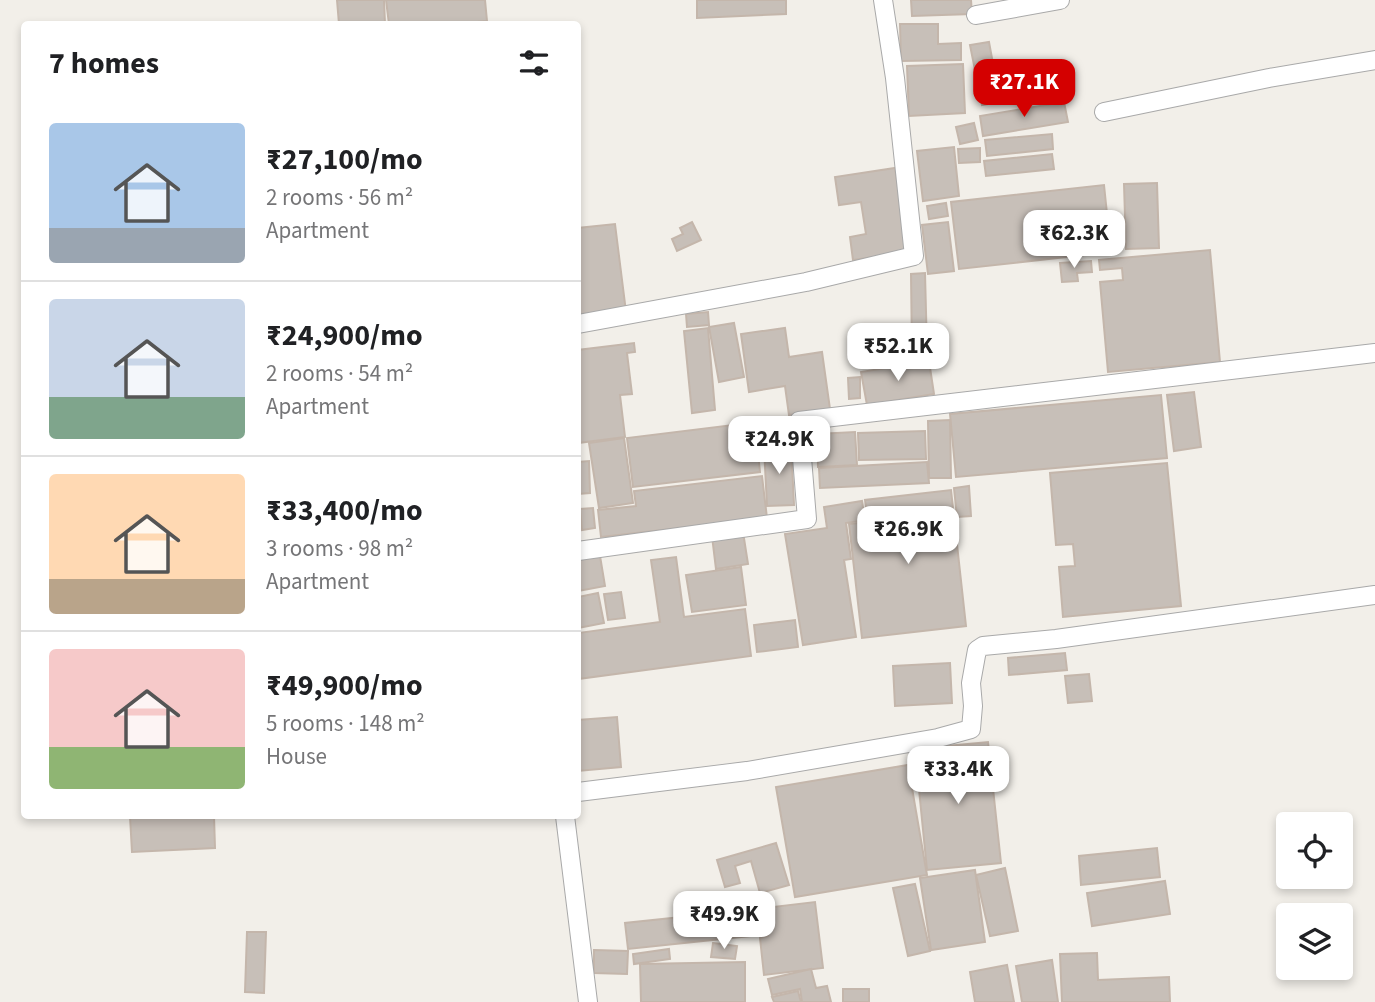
<!DOCTYPE html>
<html lang="en">
<head>
<meta charset="utf-8">
<style>
  :root { --surface:#fff; --page:#f2f2f2; --text:#202124; --muted:#757577; --line:#e0e0e0; --accent:#d40000 }
  body { margin:0; font-family:"Source Sans 3",sans-serif; background:var(--page); color:var(--text); height:100vh; display:flex; flex-direction:column; font-size:26px; white-space:nowrap }
  * { box-sizing:border-box; margin:0 }
  p { font-size:23px; color:var(--muted) }
  .icon { flex:none; width:38px; height:38px; fill:none; stroke:currentColor; stroke-width:2; stroke-linecap:round; stroke-linejoin:round }
  .map { position:relative; flex:1; overflow:hidden }
  .drawer { position:absolute; left:21px; top:21px; width:560px; height:798px; display:flex; flex-direction:column; background:var(--surface); border-radius:7px; box-shadow:0 4px 10px #0003 }
  .drawer>* { flex:none }
  .controls { position:absolute; left:1276px; top:812px; display:grid; gap:14px }
  .controls a { display:grid; place-items:center; width:77px; height:77px; border-radius:7px; background:var(--surface); box-shadow:0 4px 10px #0003; font-size:35px }
  .price { position:absolute; translate:-50% -60px; padding:0 16px; border-radius:14px; background:#fff; color:#222; font-size:23px; line-height:46px; filter:drop-shadow(0 2px 4px #0008) }
  .price::after { content:''; position:absolute; left:50%; top:42px; width:21px; height:16px; margin-left:-10px; background:inherit; clip-path:polygon(0 0,100% 0,50% 100%) }
  .price.on { background:var(--accent); color:#fff }
  ul { padding:0; list-style:none }
  li { display:flex; align-items:center; gap:21px; height:175px; padding:0 28px }
  li+li { border-top:2px solid var(--line) }
  li span { display:grid; place-items:center; flex:none; width:196px; height:140px; border-radius:7px; color:#555 }
  li>.icon { margin-inline-start:auto }
  span .icon { width:84px; height:84px; fill:#fffc; stroke-width:1 }
  li b { font-size:30px }
  h2 { display:flex; justify-content:space-between; align-items:center; height:84px; padding:0 28px; font-size:30px }
  .map>svg:first-child { display:block }
  .building { fill:#c7bfb8; stroke:#c4b6ab; stroke-width:2 }
  .lines { fill:none; stroke-linecap:round; stroke-linejoin:round }
  .street-casing { stroke:#a9a9a9; stroke-width:20 }
  .street { stroke:#fff; stroke-width:18 }
</style>
</head>
<body>
<div class="map">
<svg width="1375" height="1002" viewBox="0 0 1375 1002">
  <rect width="100%" height="100%" fill="#f2efe9"/>
  <g class="building">
    <path d="M 337,0 L 384,0 L 385,24 L 339,24 Z"/>
    <path d="M 386,0 L 485,0 L 487,21 L 457,24 L 389,24 Z"/>
    <path d="M 697,0 L 786,0 L 786,14 L 697,18 Z"/>
    <path d="M 911,0 L 971,0 L 972,14 L 912,16 Z"/>
    <path d="M 900,24 L 938,24 L 938,44 L 961,43 L 961,60 L 901,61 Z"/>
    <path d="M 989,42 L 1000,102 L 982,105 L 970,45 Z"/>
    <path d="M 963,64 L 965,113 L 909,116 L 907,66 Z"/>
    <path d="M 1064,102 L 1068,122 L 983,136 L 980,116 Z"/>
    <path d="M 974,123 L 978,140 L 960,144 L 956,127 Z"/>
    <path d="M 1052,134 L 1053,149 L 987,156 L 985,140 Z"/>
    <path d="M 954,147 L 959,196 L 923,201 L 917,151 Z"/>
    <path d="M 980,148 L 980,162 L 959,163 L 958,149 Z"/>
    <path d="M 1052,154 L 1054,169 L 986,176 L 984,161 Z"/>
    <path d="M 895,168 L 908,252 L 853,260 L 850,237 L 866,234 L 861,202 L 839,205 L 835,177 Z"/>
    <path d="M 1157,183 L 1159,248 L 1126,249 L 1124,184 Z"/>
    <path d="M 1104,185 L 1111,252 L 959,269 L 951,202 Z"/>
    <path d="M 946,203 L 948,216 L 929,219 L 927,206 Z"/>
    <path d="M 692,222 L 701,240 L 677,251 L 672,239 L 683,234 L 680,228 Z"/>
    <path d="M 948,222 L 954,271 L 928,274 L 922,225 Z"/>
    <path d="M 615,224 L 626,312 L 578,318 L 578,228 Z"/>
    <path d="M 1210,250 L 1220,362 L 1108,372 L 1100,282 L 1123,280 L 1122,268 L 1100,270 L 1099,260 Z"/>
    <path d="M 1091,261 L 1092,272 L 1077,273 L 1078,281 L 1062,282 L 1060,263 Z"/>
    <path d="M 925,273 L 927,350 L 912,351 L 911,274 Z"/>
    <path d="M 708,312 L 709,325 L 687,327 L 686,314 Z"/>
    <path d="M 734,323 L 744,377 L 719,382 L 709,327 Z"/>
    <path d="M 708,328 L 715,410 L 692,413 L 684,331 Z"/>
    <path d="M 785,328 L 789,357 L 822,352 L 830,409 L 789,415 L 785,386 L 749,392 L 741,334 Z"/>
    <path d="M 634,343 L 635,352 L 627,353 L 632,394 L 620,395 L 625,437 L 578,443 L 578,350 Z"/>
    <path d="M 929,361 L 934,394 L 867,405 L 861,372 Z"/>
    <path d="M 860,377 L 860,398 L 849,399 L 848,378 Z"/>
    <path d="M 1194,392 L 1201,447 L 1174,451 L 1167,395 Z"/>
    <path d="M 1161,395 L 1167,458 L 956,477 L 950,414 Z"/>
    <path d="M 775,420 L 777,441 L 757,443 L 760,472 L 633,487 L 627,438 Z"/>
    <path d="M 950,420 L 951,478 L 929,478 L 928,421 Z"/>
    <path d="M 925,431 L 926,459 L 859,460 L 858,433 Z"/>
    <path d="M 855,432 L 857,465 L 818,467 L 817,434 Z"/>
    <path d="M 624,438 L 633,503 L 599,508 L 589,443 Z"/>
    <path d="M 791,445 L 794,505 L 767,506 L 764,447 Z"/>
    <path d="M 589,461 L 590,493 L 578,494 L 578,462 Z"/>
    <path d="M 927,462 L 929,483 L 820,488 L 819,468 Z"/>
    <path d="M 1167,463 L 1181,606 L 1063,617 L 1059,567 L 1075,566 L 1073,544 L 1056,545 L 1050,473 Z"/>
    <path d="M 762,476 L 767,518 L 601,537 L 598,510 L 636,506 L 634,491 Z"/>
    <path d="M 969,486 L 971,516 L 957,517 L 954,488 Z"/>
    <path d="M 951,490 L 966,626 L 862,638 L 849,524 L 868,522 L 865,500 Z"/>
    <path d="M 862,501 L 865,520 L 846,523 L 851,559 L 844,560 L 856,637 L 803,645 L 785,534 L 827,528 L 824,507 Z"/>
    <path d="M 593,508 L 595,528 L 582,530 L 580,509 Z"/>
    <path d="M 743,532 L 748,564 L 716,569 L 712,536 Z"/>
    <path d="M 600,556 L 605,586 L 578,591 L 578,560 Z"/>
    <path d="M 676,557 L 684,617 L 745,609 L 751,656 L 578,679 L 578,633 L 660,622 L 651,560 Z"/>
    <path d="M 741,567 L 746,605 L 692,612 L 686,575 Z"/>
    <path d="M 621,592 L 625,618 L 608,620 L 604,594 Z"/>
    <path d="M 598,593 L 604,623 L 578,628 L 578,597 Z"/>
    <path d="M 795,620 L 798,647 L 757,652 L 754,625 Z"/>
    <path d="M 1065,653 L 1067,670 L 1009,675 L 1008,658 Z"/>
    <path d="M 950,663 L 952,703 L 895,706 L 893,666 Z"/>
    <path d="M 1089,674 L 1092,701 L 1068,703 L 1065,676 Z"/>
    <path d="M 617,717 L 621,767 L 578,771 L 578,720 Z"/>
    <path d="M 988,742 L 1001,863 L 927,870 L 915,749 Z"/>
    <path d="M 908,765 L 927,875 L 795,897 L 776,787 Z"/>
    <path d="M 130,816 L 214,816 L 215,848 L 132,852 Z"/>
    <path d="M 776,843 L 789,885 L 760,893 L 751,861 L 735,866 L 740,883 L 725,887 L 717,860 Z"/>
    <path d="M 1157,848 L 1160,877 L 1081,885 L 1079,856 Z"/>
    <path d="M 1005,868 L 1018,931 L 990,936 L 976,875 Z"/>
    <path d="M 975,870 L 985,942 L 931,950 L 920,878 Z"/>
    <path d="M 1165,881 L 1170,914 L 1092,926 L 1087,893 Z"/>
    <path d="M 915,884 L 930,951 L 908,956 L 893,888 Z"/>
    <path d="M 815,902 L 823,968 L 764,975 L 760,938 L 768,936 L 764,908 Z"/>
    <path d="M 747,910 L 750,936 L 628,949 L 625,923 Z"/>
    <path d="M 247,932 L 266,932 L 264,993 L 245,992 Z"/>
    <path d="M 713,943 L 737,946 L 735,959 L 711,957 Z"/>
    <path d="M 669,949 L 670,959 L 634,964 L 633,954 Z"/>
    <path d="M 594,950 L 628,951 L 627,974 L 594,973 Z"/>
    <path d="M 1097,953 L 1098,980 L 1169,977 L 1170,1002 L 1062,1002 L 1060,954 Z"/>
    <path d="M 1052,960 L 1058,1002 L 1022,1002 L 1016,966 Z"/>
    <path d="M 745,962 L 745,1002 L 641,1002 L 640,964 Z"/>
    <path d="M 1007,965 L 1014,1002 L 975,1002 L 970,972 Z"/>
    <path d="M 811,969 L 816,988 L 827,986 L 831,1002 L 802,1002 L 800,989 L 772,995 L 768,979 Z"/>
    <rect x="843" y="989" width="26" height="13"/>
    <path d="M 798,991 L 801,1002 L 774,1002 L 772,997 Z"/>
  </g>
  <g class="lines">
    <defs>
      <g id="street">
        <path d="M 976,15 L 1060,0"/>
        <path d="M 1104,112 L 1269,78 L 1375,60"/>
        <path d="M 578,324 L 806,282 L 914,256 L 895,78 L 883,0"/>
        <path d="M 578,551 L 807,519 L 799,421 L 1375,353"/>
        <path d="M 578,792 L 747,771 L 938,738 L 971,729 L 973,706 L 971,683 L 977,650 L 983,646 L 1056,639 L 1375,595"/>
        <path d="M 565,816 L 588,1002"/>
      </g>
    </defs>
    <use href="#street" class="street-casing"/>
    <use href="#street" class="street"/>
  </g>
</svg>
<div class="controls">
<a><svg class="icon" aria-label="locate" viewBox="0 0 24 24"><circle cx="12" cy="12" r="6"/><path d="M12 2v4M12 18v4M2 12h4M18 12h4"/></svg></a>
<a><svg class="icon" aria-label="layers" viewBox="0 0 24 24"><path d="M12 4l9 5-9 5-9-5zM3 14l9 5 9-5"/></svg></a>
</div>
<b class="price on" style="left:1024px;top:119px">₹27.1K</b>
<b class="price" style="left:1074px;top:270px">₹62.3K</b>
<b class="price" style="left:898px;top:383px">₹52.1K</b>
<b class="price" style="left:779px;top:476px">₹24.9K</b>
<b class="price" style="left:908px;top:566px">₹26.9K</b>
<b class="price" style="left:958px;top:806px">₹33.4K</b>
<b class="price" style="left:724px;top:951px">₹49.9K</b>
<section class="drawer">
<h2>7 homes<svg class="icon" aria-label="filters" viewBox="0 0 24 24"><path d="M4 7h16M4 17h16"/><circle cx="9" cy="7" r="2"/><circle cx="15" cy="17" r="2"/></svg></h2>
<ul>
<li><span style="background:linear-gradient(#a9c7e8 75%,#9aa5b1 0)"><svg class="icon" aria-label="home" viewBox="0 0 24 24"><path d="M3 11l9-7 9 7M6 9v11h12V9"/></svg></span><div><b>₹27,100/mo</b><p>2 rooms · 56 m²</p><p>Apartment</p></div></li>
<li><span style="background:linear-gradient(#c9d6e8 70%,#7fa58c 0)"><svg class="icon" aria-label="home" viewBox="0 0 24 24"><path d="M3 11l9-7 9 7M6 9v11h12V9"/></svg></span><div><b>₹24,900/mo</b><p>2 rooms · 54 m²</p><p>Apartment</p></div></li>
<li><span style="background:linear-gradient(#ffd9b3 75%,#b9a48a 0)"><svg class="icon" aria-label="home" viewBox="0 0 24 24"><path d="M3 11l9-7 9 7M6 9v11h12V9"/></svg></span><div><b>₹33,400/mo</b><p>3 rooms · 98 m²</p><p>Apartment</p></div></li>
<li><span style="background:linear-gradient(#f6c9c9 70%,#8fb573 0)"><svg class="icon" aria-label="home" viewBox="0 0 24 24"><path d="M3 11l9-7 9 7M6 9v11h12V9"/></svg></span><div><b>₹49,900/mo</b><p>5 rooms · 148 m²</p><p>House</p></div></li>
</ul>
</section>
</div>
</body>
</html>
